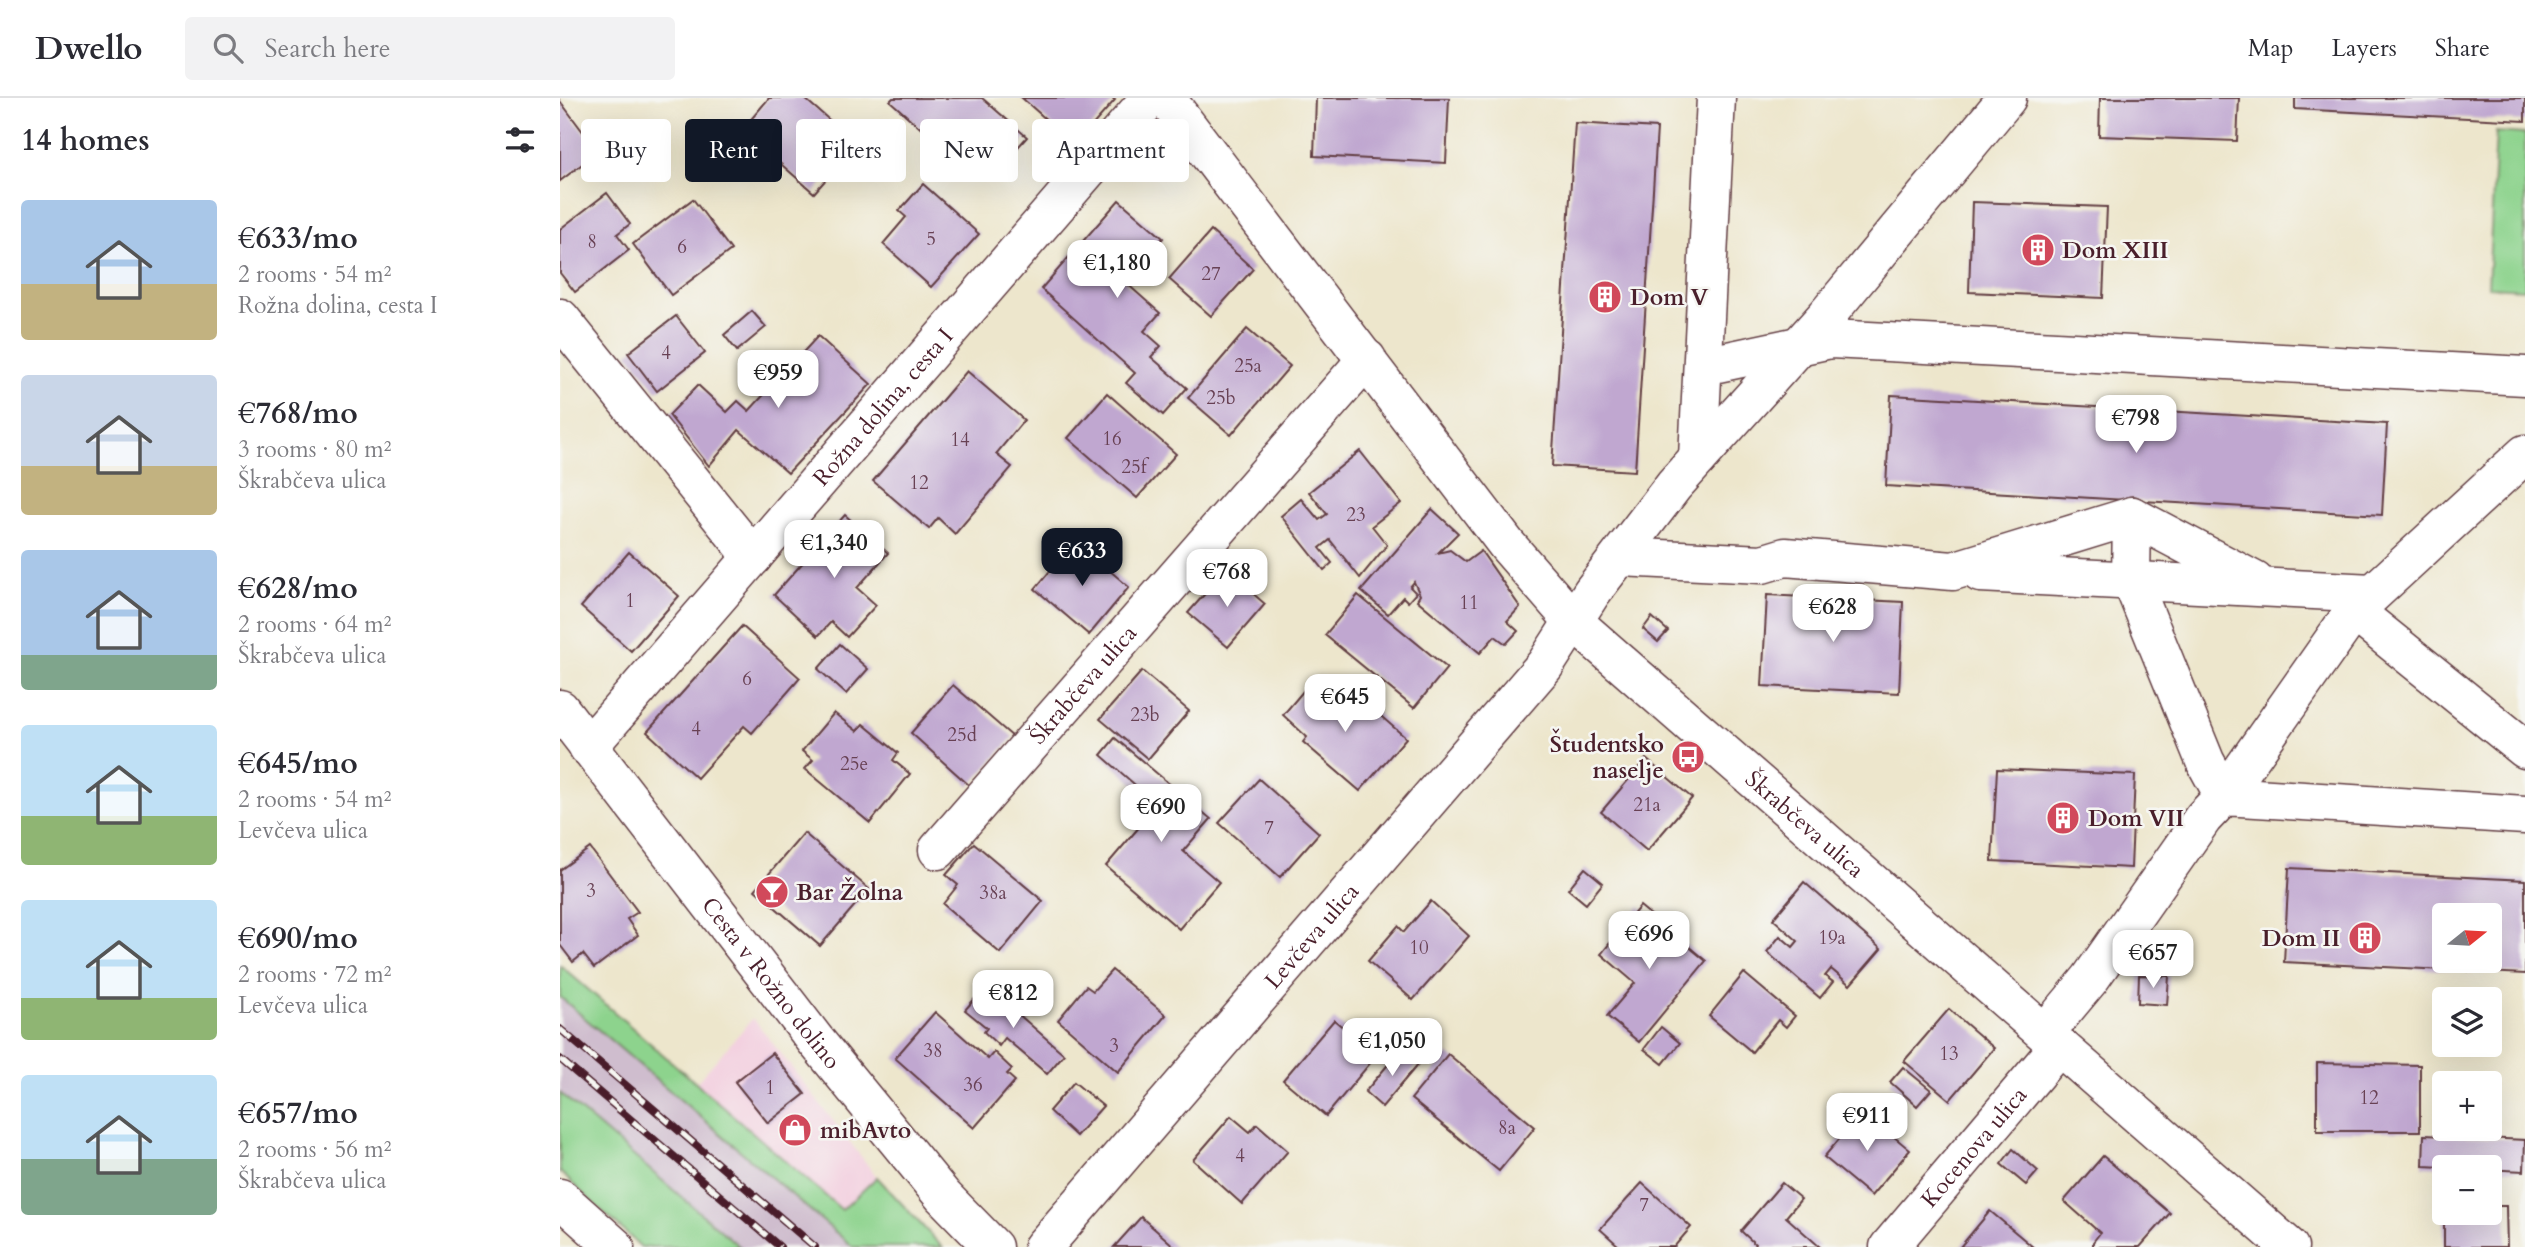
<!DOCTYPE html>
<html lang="en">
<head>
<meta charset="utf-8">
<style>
  :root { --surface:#fff; --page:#f2f2f3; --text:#2b2b33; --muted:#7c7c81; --line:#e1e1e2; --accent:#111827 }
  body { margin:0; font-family:Cardo,serif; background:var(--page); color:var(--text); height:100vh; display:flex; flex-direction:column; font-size:26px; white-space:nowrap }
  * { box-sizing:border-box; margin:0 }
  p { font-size:23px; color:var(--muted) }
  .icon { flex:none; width:38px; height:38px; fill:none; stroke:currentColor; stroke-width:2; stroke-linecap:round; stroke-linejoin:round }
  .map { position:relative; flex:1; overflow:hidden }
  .panel { display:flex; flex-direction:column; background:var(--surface); width:560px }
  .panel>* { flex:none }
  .guide { position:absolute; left:21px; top:21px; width:665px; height:63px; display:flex; gap:14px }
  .needle { width:46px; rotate:72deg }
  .fabs { position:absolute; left:1872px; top:805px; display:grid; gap:14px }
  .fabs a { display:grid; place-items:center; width:70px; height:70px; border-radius:7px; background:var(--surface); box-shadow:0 7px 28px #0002; font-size:35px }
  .price { position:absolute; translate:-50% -60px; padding:0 16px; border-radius:14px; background:#fff; color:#222; font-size:23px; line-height:46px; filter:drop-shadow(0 2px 4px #0008) }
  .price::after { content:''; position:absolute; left:50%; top:42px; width:21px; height:16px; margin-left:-10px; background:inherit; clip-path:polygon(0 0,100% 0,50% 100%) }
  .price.on { background:var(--accent); color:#fff }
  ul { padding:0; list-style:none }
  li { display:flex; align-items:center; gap:21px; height:175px; padding:0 21px }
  li span { display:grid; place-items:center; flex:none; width:196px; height:140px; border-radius:7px; color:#555 }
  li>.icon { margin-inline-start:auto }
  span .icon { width:84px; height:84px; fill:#fffc; stroke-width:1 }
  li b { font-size:30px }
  h2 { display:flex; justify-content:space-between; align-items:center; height:84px; padding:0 21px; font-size:30px }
  .pill { padding:0 24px; border-radius:7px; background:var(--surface); box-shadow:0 7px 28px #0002; font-size:24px; line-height:63px }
  .pill.on { background:var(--accent); color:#fff }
  header { display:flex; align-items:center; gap:42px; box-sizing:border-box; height:98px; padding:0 35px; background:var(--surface); border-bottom:2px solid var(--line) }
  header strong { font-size:33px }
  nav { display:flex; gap:38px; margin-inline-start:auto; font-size:24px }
  .search { width:490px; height:63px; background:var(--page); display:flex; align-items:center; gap:18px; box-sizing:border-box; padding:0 24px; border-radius:7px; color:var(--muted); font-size:26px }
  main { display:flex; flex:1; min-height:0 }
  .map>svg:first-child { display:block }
  .built { fill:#f3cfdf }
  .industrial { fill:#cfbdce }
  .green { fill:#8dd38d; stroke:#6c795c; stroke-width:2 }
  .building { fill:#c0a7d0; fill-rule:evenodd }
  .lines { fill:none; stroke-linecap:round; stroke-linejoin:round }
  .minor-casing { stroke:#623d43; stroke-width:41 }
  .minor { stroke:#fff; stroke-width:38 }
  .rail-casing { stroke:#4a1f2b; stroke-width:8 }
  .rail { stroke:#f6f6f2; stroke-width:5; stroke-dasharray:16; stroke-linecap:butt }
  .labels { text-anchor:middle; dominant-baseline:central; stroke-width:5; stroke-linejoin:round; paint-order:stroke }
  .number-label { font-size:19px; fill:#684154 }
  .poi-label { font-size:23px; font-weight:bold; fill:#4a1f2b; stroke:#f6f6f2; text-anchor:start }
  .street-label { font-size:23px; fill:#4a1f2b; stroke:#f6f6f2 }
</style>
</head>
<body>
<header>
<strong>Dwello</strong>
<div class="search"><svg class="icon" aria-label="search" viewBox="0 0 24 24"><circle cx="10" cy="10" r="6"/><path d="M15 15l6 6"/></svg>Search here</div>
<nav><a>Map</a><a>Layers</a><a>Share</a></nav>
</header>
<main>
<section class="panel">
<h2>14 homes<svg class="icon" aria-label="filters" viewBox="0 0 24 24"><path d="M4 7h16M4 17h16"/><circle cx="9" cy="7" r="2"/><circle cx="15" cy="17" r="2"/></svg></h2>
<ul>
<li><span style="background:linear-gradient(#a9c7e8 60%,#c2b280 0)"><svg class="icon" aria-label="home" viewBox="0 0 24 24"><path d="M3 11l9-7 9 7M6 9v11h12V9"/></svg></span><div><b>€633/mo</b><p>2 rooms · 54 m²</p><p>Rožna dolina, cesta I</p></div></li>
<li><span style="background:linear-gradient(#c9d6e8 65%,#c2b280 0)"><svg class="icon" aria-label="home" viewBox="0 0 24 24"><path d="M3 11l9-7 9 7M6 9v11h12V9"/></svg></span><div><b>€768/mo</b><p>3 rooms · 80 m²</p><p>Škrabčeva ulica</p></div></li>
<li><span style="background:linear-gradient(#a9c7e8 75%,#7fa58c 0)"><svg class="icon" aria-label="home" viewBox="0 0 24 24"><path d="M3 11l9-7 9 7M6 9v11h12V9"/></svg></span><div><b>€628/mo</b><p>2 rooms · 64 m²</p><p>Škrabčeva ulica</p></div></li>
<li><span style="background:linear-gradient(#bfe0f5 65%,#8fb573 0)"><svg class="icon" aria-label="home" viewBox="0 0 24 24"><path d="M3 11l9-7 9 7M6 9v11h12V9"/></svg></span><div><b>€645/mo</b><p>2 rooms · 54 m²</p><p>Levčeva ulica</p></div></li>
<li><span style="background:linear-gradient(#bfe0f5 70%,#8fb573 0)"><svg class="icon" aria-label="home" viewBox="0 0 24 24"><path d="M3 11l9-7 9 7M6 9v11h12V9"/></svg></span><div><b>€690/mo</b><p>2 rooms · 72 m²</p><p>Levčeva ulica</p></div></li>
<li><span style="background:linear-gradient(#bfe0f5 60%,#7fa58c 0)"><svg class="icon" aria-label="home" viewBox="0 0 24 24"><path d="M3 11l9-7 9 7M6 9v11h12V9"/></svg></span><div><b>€657/mo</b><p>2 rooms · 56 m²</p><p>Škrabčeva ulica</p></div></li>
</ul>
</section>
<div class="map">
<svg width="1965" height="1149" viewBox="0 0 1965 1149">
  <rect width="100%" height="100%" fill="#f6f6f2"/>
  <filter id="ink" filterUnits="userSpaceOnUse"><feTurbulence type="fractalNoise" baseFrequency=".0143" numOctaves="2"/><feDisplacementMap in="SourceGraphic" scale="14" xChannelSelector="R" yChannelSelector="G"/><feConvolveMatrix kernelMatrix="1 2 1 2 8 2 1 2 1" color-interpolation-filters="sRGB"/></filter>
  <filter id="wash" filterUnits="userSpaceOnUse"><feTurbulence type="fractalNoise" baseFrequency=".00686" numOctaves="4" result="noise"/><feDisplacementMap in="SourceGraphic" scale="28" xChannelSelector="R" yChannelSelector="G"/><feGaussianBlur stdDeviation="1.57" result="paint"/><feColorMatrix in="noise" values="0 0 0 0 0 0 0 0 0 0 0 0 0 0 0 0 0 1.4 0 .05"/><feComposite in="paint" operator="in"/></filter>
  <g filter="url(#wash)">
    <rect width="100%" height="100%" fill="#ede6cc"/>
    <path class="built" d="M 193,920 L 317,1079 L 283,1112 L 136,985 Z"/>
    <path class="industrial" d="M 0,899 L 293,1149 L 180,1149 L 0,995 Z"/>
    <g class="green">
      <path d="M 1936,34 L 1965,36 L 1965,191 L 1928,189 Z"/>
      <path d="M 0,867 L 282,1112 L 317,1079 L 382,1149 L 293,1149 L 0,899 Z"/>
      <path d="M 0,995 L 180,1149 L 81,1149 L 0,1074 Z"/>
    </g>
    <g id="blocks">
      <g class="building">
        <path d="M 209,0 L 244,0 L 297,46 L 254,95 L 182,32 Z"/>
        <path d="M 333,0 L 422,0 L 467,39 L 434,76 L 394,40 L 384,51 L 330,3 Z"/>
        <path d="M 462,0 L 552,0 L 555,2 L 515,47 Z"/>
        <path d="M 756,0 L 889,0 L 886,65 L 754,58 Z"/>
        <path d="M 1540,0 L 1679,0 L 1677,43 L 1539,38 Z"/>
        <path d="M 1735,0 L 1965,0 L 1965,23 L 1735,11 Z"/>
        <path d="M 0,3 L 38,54 L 0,83 Z"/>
        <path d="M 1015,25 L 1097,30 L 1075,373 L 992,368 Z"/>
        <path d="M 363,86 L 419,136 L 371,189 L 323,146 L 346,119 L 339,113 Z"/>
        <path d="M 47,95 L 70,126 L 57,136 L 69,152 L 15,194 L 0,175 L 0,131 Z"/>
        <path d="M 133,101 L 171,152 L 111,197 L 73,146 Z"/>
        <path d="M 559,102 L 603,140 L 565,184 L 600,215 L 584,233 L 601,248 L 591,259 L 627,290 L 603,317 L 566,285 L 575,275 L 481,191 Z"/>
        <path d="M 1412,104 L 1547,109 L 1543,200 L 1409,194 Z"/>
        <path d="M 651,133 L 693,171 L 651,218 L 609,181 Z"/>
        <path d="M 192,213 L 206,229 L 177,253 L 164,237 Z"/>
        <path d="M 116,218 L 145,255 L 97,293 L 68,255 Z"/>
        <path d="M 687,231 L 730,268 L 671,337 L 628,300 Z"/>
        <path d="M 258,238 L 311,286 L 228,375 L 179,332 L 149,368 L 109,317 L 138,287 L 167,314 L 178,303 L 189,313 Z"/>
        <path d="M 407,273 L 464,322 L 436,356 L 452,369 L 395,436 L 378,420 L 369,431 L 313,383 Z"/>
        <path d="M 547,295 L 616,356 L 577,400 L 508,340 Z"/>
        <path d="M 1331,297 L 1827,326 L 1822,417 L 1326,388 Z"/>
        <path d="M 800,353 L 841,405 L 812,428 L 827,447 L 800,480 L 770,442 L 760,450 L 772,465 L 764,472 L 721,418 L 741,401 L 759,422 L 767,416 L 749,394 Z"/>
        <path d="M 872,411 L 898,435 L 878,455 L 890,452 L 906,464 L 921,453 L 960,509 L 947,523 L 958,533 L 946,546 L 935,538 L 920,555 L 857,502 L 860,497 L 854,484 L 850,489 L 856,495 L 848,504 L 843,499 L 828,516 L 801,493 Z"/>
        <path d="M 285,417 L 328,455 L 297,490 L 316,507 L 287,539 L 271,524 L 258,538 L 214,497 Z"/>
        <path d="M 515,443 L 569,489 L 529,537 L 475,491 Z"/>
        <path d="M 69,454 L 119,498 L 71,553 L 21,509 Z"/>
        <path d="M 666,472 L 705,506 L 668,549 L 628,515 Z"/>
        <path d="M 798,497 L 887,570 L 854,610 L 765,537 Z"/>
        <path d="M 1207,497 L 1343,504 L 1339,595 L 1202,588 Z"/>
        <path d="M 1092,519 L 1108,533 L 1098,544 L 1083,531 Z"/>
        <path d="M 182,528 L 240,580 L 192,635 L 184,628 L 137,680 L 87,634 Z"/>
        <path d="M 280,546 L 308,571 L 286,596 L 258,571 Z"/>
        <path d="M 582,573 L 629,613 L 588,661 L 540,621 Z"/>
        <path d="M 750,585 L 777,608 L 791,592 L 846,640 L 800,693 L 743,644 L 747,639 L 723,617 Z"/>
        <path d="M 393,587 L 453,639 L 410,688 L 351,635 Z"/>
        <path d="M 274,615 L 297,633 L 303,626 L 338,655 L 333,662 L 350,676 L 310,725 L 245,671 L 253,662 L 242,653 Z"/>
        <path d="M 555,640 L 651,721 L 623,753 L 659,784 L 619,831 L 546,768 L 598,707 L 541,657 Z"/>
        <path d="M 1086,661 L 1132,700 L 1087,753 L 1041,714 Z"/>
        <path d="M 1437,671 L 1575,677 L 1571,770 L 1432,763 Z"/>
        <path d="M 699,681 L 759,735 L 720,779 L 659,725 Z"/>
        <path d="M 244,735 L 309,791 L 260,848 L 195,792 Z"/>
        <path d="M 414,745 L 483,803 L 440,855 L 383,806 L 398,787 L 386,777 Z"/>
        <path d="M 30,750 L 78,814 L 67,821 L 78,837 L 34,870 L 23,856 L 13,864 L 0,847 L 0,772 Z"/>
        <path d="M 1025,770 L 1043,785 L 1026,806 L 1008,791 Z"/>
        <path d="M 1729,770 L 1965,782 L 1965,876 L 1724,864 ZM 1885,817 L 1930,817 L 1930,863 L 1885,863 Z"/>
        <path d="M 1244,784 L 1321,851 L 1290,887 L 1271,871 L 1265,878 L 1273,884 L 1260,900 L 1207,854 L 1220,838 L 1233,849 L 1238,843 L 1213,821 Z"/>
        <path d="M 871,803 L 909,838 L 853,902 L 808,863 L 838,828 L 844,834 Z"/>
        <path d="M 1080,808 L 1146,863 L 1079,944 L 1047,918 L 1075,885 L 1041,856 Z"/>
        <path d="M 552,872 L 606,917 L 558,974 L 498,922 L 526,888 L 533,893 Z"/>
        <path d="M 1184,875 L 1235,918 L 1226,929 L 1218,922 L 1192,954 L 1149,918 Z"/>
        <path d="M 1579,877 L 1609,878 L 1607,907 L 1578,905 Z"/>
        <path d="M 426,888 L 504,956 L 487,976 L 445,940 L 439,948 L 424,934 L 427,930 L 405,912 Z"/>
        <path d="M 1389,911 L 1434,950 L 1390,1002 L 1344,963 Z"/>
        <path d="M 375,914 L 428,961 L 434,954 L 452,971 L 447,976 L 455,983 L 414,1030 L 335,960 Z"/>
        <path d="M 774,922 L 817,957 L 766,1018 L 723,982 Z"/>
        <path d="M 1101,929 L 1120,945 L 1103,966 L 1084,951 Z"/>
        <path d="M 842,950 L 859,965 L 822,1009 L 805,994 Z"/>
        <path d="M 212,955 L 245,996 L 208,1025 L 175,984 Z"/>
        <path d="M 888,956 L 975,1029 L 939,1073 L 851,1001 Z"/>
        <path d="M 1757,965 L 1860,967 L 1860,1033 L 1757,1033 Z"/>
        <path d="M 1343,969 L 1371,992 L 1357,1008 L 1330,984 Z"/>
        <path d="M 514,984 L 543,1008 L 516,1038 L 489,1013 Z"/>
        <path d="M 1303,1013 L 1350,1052 L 1311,1098 L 1264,1059 Z"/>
        <path d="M 671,1018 L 690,1034 L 697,1026 L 728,1053 L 682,1106 L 633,1062 Z"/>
        <path d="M 1864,1037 L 1965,1042 L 1964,1073 L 1863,1068 Z"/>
        <path d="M 1453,1051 L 1478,1073 L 1466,1087 L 1441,1066 Z"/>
        <path d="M 1543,1058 L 1610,1115 L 1580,1149 L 1533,1149 L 1533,1144 L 1540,1135 L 1504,1103 Z"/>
        <path d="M 1082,1085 L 1131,1129 L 1114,1149 L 1060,1149 L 1040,1131 Z"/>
        <path d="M 1222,1085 L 1241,1101 L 1226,1119 L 1260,1149 L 1193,1149 L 1195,1146 L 1181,1133 Z"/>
        <path d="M 1930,1108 L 1946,1108 L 1947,1149 L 1884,1149 L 1884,1115 L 1930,1115 Z"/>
        <path d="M 1430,1113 L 1473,1149 L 1400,1149 Z"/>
        <path d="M 581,1119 L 615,1149 L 554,1149 Z"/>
      </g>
    </g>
  </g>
  <g filter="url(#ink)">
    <use href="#blocks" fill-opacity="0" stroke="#623d43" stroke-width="2"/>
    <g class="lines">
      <defs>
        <g id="minor">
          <path id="s1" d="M 606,0 L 947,447 L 1014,524 L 1729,1149"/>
          <path d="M 0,220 L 193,459"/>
          <path d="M 1144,268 L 1271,241 L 1965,278"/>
          <path d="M 1138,360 L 1156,0"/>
          <path d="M 1572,418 L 1695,483"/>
          <path d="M 1060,459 L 1202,466 L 1225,459 L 1393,473 L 1572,418 L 1571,481 L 1645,663 L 1664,698 L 1794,513 L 1965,356"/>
          <path d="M 1420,475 L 1813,495"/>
          <path d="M 1794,513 L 1965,651"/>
          <path id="s2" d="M 0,611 L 256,943 L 383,1098 L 433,1149"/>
          <path id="s3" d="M 28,649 L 590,0"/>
          <path id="s4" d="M 378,752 L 807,261"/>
          <path d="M 1485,935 L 1530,881 L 1643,720 L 1664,698 L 1965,717"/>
          <path d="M 0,1100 L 55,1149"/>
          <path id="s5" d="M 483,1149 L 985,567 L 1032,494 L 1114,387 L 1266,218 L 1447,0"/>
          <path id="s6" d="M 1329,1149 L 1499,948"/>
        </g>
      </defs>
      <use href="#minor" class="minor-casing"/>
      <use href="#minor" class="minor"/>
      <defs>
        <g id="rail">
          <path d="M 0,931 L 255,1149"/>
          <path d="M 0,961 L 220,1149"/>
        </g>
      </defs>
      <use href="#rail" class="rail-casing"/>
      <use href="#rail" class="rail"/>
    </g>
  </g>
  <defs>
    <symbol id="building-disc" viewBox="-11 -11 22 22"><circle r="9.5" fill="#d1495b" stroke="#f6f6f2"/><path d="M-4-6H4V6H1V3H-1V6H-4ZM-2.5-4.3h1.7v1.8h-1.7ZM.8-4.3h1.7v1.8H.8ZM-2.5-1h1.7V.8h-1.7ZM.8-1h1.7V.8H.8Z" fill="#fff"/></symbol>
    <symbol id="bus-disc" viewBox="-11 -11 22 22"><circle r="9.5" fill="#d1495b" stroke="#f6f6f2"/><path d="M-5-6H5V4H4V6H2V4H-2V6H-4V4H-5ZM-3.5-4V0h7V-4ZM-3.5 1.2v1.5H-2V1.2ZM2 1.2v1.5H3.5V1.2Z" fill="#fff"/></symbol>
    <symbol id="bar-disc" viewBox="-11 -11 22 22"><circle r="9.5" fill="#d1495b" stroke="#f6f6f2"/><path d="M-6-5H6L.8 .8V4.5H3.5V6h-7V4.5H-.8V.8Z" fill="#fff"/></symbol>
    <symbol id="shop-disc" viewBox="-11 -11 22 22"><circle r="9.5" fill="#d1495b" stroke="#f6f6f2"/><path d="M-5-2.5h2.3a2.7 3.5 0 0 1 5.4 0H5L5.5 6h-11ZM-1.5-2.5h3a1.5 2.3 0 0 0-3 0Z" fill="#fff"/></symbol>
  </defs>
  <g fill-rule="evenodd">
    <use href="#building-disc" x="1459" y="133" width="38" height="38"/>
    <use href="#building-disc" x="1026" y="180" width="38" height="38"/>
    <use href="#bus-disc" x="1109" y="640" width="38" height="38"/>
    <use href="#building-disc" x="1484" y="701" width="38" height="38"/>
    <use href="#bar-disc" x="193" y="775" width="38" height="38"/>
    <use href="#building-disc" x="1786" y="821" width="38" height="38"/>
    <use href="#shop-disc" x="216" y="1013" width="38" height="38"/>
  </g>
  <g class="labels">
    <g class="number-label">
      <text x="371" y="141">5</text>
      <text x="32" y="144">8</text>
      <text x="122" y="149">6</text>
      <text x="651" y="176">27</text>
      <text x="106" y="255">4</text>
      <text x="688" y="268">25a</text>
      <text x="661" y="300">25b</text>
      <text x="552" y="341">16</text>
      <text x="400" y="342">14</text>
      <text x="574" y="369">25f</text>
      <text x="359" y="385">12</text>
      <text x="796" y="417">23</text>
      <text x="70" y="503">1</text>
      <text x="909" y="505">11</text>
      <text x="187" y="581">6</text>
      <text x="585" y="617">23b</text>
      <text x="136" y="631">4</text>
      <text x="402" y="637">25d</text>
      <text x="294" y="666">25e</text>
      <text x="1087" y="707">21a</text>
      <text x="709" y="730">7</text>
      <text x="31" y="793">3</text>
      <text x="433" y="795">38a</text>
      <text x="1272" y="840">19a</text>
      <text x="859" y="850">10</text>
      <text x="554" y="948">3</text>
      <text x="373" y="953">38</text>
      <text x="1389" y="956">13</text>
      <text x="413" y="987">36</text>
      <text x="210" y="990">1</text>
      <text x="1809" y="1000">12</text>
      <text x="947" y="1030">8a</text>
      <text x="680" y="1058">4</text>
      <text x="1084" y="1107">7</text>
    </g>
    <g class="poi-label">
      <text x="1502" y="152">Dom XIII</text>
      <text x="1070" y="199">Dom V</text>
      <text x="1104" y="646" text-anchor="end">Študentsko<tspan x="1104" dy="26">naselje</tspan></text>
      <text x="1528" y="720">Dom VII</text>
      <text x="236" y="794">Bar Žolna</text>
      <text x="1780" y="840" text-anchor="end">Dom II</text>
      <text x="260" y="1032">mibAvto</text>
    </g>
    <g class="street-label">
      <text stroke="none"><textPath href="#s3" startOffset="450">Rožna dolina, cesta I</textPath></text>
      <text stroke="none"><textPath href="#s4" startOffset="220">Škrabčeva ulica</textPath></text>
      <text stroke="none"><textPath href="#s1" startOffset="971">Škrabčeva ulica</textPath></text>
      <text stroke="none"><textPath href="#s5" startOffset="411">Levčeva ulica</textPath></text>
      <text stroke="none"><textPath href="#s2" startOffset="346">Cesta v Rožno dolino</textPath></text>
      <text stroke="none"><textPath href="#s6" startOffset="131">Kocenova ulica</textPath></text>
    </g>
  </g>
</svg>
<div class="fabs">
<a><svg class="needle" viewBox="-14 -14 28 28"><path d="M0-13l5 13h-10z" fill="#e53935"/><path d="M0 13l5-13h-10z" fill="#7c7c81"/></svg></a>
<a><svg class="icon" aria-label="layers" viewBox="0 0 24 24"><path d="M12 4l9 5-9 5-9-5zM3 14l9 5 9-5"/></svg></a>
<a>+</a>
<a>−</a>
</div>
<b class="price" style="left:557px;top:202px">€1,180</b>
<b class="price" style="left:218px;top:312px">€959</b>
<b class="price" style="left:1576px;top:357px">€798</b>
<b class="price" style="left:274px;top:482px">€1,340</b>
<b class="price on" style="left:522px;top:490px">€633</b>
<b class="price" style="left:667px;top:511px">€768</b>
<b class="price" style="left:1273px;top:546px">€628</b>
<b class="price" style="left:785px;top:636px">€645</b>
<b class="price" style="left:601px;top:746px">€690</b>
<b class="price" style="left:1089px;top:873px">€696</b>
<b class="price" style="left:1593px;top:892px">€657</b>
<b class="price" style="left:453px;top:932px">€812</b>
<b class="price" style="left:832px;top:980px">€1,050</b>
<b class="price" style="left:1307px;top:1055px">€911</b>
<div class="guide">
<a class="pill">Buy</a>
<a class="pill on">Rent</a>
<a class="pill">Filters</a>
<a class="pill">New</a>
<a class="pill">Apartment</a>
</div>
</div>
</main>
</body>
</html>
